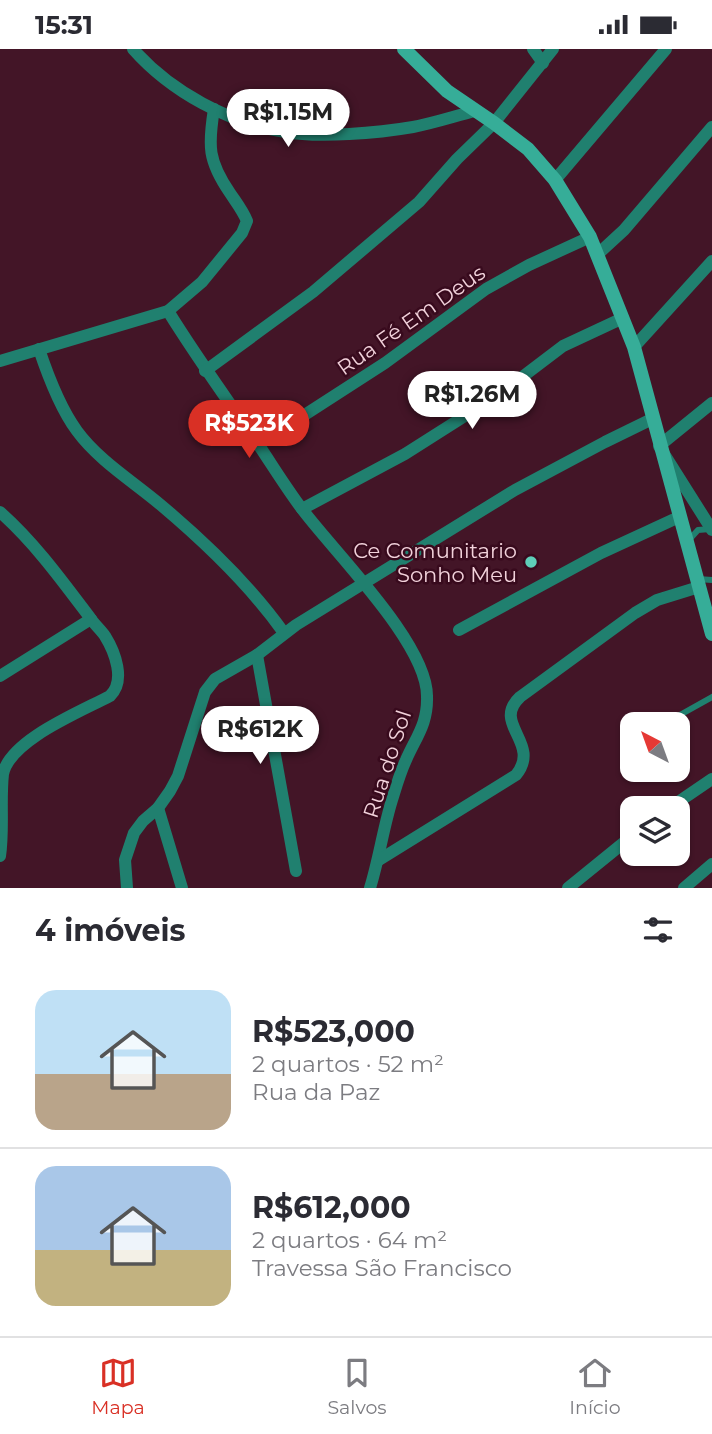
<!DOCTYPE html>
<html lang="pt">
<head>
<meta charset="utf-8">
<style>
  :root { --surface:#fff; --page:#f7f7f7; --text:#2b2b33; --muted:#7c7c81; --line:#e1e1e2; --accent:#d93025 }
  body { margin:0; font-family:Montserrat,sans-serif; background:var(--page); color:var(--text); height:100vh; display:flex; flex-direction:column; font-size:26px; white-space:nowrap }
  * { box-sizing:border-box; margin:0 }
  p { font-size:23px; color:var(--muted) }
  .icon { flex:none; width:38px; height:38px; fill:none; stroke:currentColor; stroke-width:2; stroke-linecap:round; stroke-linejoin:round }
  .map { position:relative; height:839px; overflow:hidden }
  .side { display:flex; flex-direction:column; background:var(--surface); flex:1 }
  .side>* { flex:none }
  .needle { width:46px; rotate:319deg }
  .controls { position:absolute; left:620px; top:663px; display:grid; gap:14px }
  .controls a { display:grid; place-items:center; width:70px; height:70px; border-radius:14px; background:var(--surface); box-shadow:0 2px 5px #0004; font-size:35px }
  .price { position:absolute; translate:-50% -60px; padding:0 16px; border-radius:24px; background:#fff; color:#222; font-size:23px; line-height:46px; filter:drop-shadow(0 2px 4px #0008) }
  .price::after { content:''; position:absolute; left:50%; top:42px; width:21px; height:16px; margin-left:-10px; background:inherit; clip-path:polygon(0 0,100% 0,50% 100%) }
  .price.on { background:var(--accent); color:#fff }
  ul { padding:0; list-style:none }
  li { display:flex; align-items:center; gap:21px; height:175px; padding:0 35px }
  li+li { border-top:2px solid var(--line) }
  li span { display:grid; place-items:center; flex:none; width:196px; height:140px; border-radius:21px; color:#555 }
  li>.icon { margin-inline-start:auto }
  span .icon { width:84px; height:84px; fill:#fffc; stroke-width:1 }
  li b { font-size:30px }
  h2 { display:flex; justify-content:space-between; align-items:center; height:84px; padding:0 35px; font-size:30px }
  .status { display:flex; justify-content:space-between; align-items:center; height:49px; padding:0 35px; background:var(--surface); direction:ltr }
  .status svg { height:19px; fill:currentColor }
  .tab-bar { display:flex; justify-content:space-around; align-items:center; height:98px; border-top:2px solid var(--line); background:var(--surface); font-size:19px; color:var(--muted) }
  .tab-bar a { display:grid; justify-items:center; gap:4px }
  .tab-bar .on { color:var(--accent) }
  .map>svg:first-child { display:block }
  .lines { fill:none; stroke-linecap:round; stroke-linejoin:round }
  .service { stroke:#20806f; stroke-width:6 }
  .minor { stroke:#20806f; stroke-width:12 }
  .secondary { stroke:#36ad98; stroke-width:14 }
  .poi-dot { fill:#5eceb8; stroke:#380a1d; stroke-width:2.5 }
  .labels { text-anchor:middle; dominant-baseline:central; stroke-width:5; stroke-linejoin:round; paint-order:stroke }
  .street-label { font-size:21px; fill:#f2d2db; stroke:#380a1d }
  .poi-label { font-size:21px; fill:#f2d2db; stroke:#380a1d; text-anchor:end }
</style>
</head>
<body>
<div class="status"><b>15:31</b><svg viewBox="0 0 49 12"><path d="M0 12V9h3v3zM5 12V6h3v6zM10 12V3h3v9zM15 12V0h3v12zM26 1h20v11H26zM47 4h2v5h-2z"/></svg></div>
<div class="map">
<svg width="712" height="839" viewBox="0 0 712 839">
  <rect width="100%" height="100%" fill="#431527"/>
  <g class="lines">
    <g class="service">
      <path d="M 688,492 L 698,481 L 710,480"/>
      <path d="M 698,530 L 712,531"/>
      <path d="M 662,676 L 712,648"/>
    </g>
    <g class="minor">
      <path d="M 133,0 C 171,43 229,74 285,83 C 320,89 378,84 413,78 C 434,74 455,67 475,62"/>
      <path d="M 533,0 L 543,14"/>
      <path d="M 555,131 L 666,0"/>
      <path d="M 598,205 L 624,181 L 712,78"/>
      <path d="M 168,262 C 197,309 229,353 260,398 C 274,419 287,440 302,460 C 334,503 427,594 427,647 C 428,675 416,688 406,711 C 400,724 396,738 392,751 C 383,780 379,810 370,839"/>
      <path d="M 634,298 L 712,212"/>
      <path d="M 39,300 C 48,327 60,359 77,382 C 99,412 134,433 162,457 C 207,495 250,536 284,584"/>
      <path d="M 0,312 L 168,262 L 202,233 L 242,184 L 247,172 C 243,162 236,153 230,144 C 208,112 208,97 214,60"/>
      <path d="M 205,322 L 313,243 L 419,153 L 457,110 L 494,74 L 553,0"/>
      <path d="M 712,354 L 659,397 L 712,481"/>
      <path d="M 258,396 L 385,314 L 486,240 L 529,216 L 590,188"/>
      <path d="M 302,460 L 405,405 L 501,344 L 563,297 L 623,269"/>
      <path d="M 0,463 C 35,494 63,533 91,570 C 95,576 101,581 105,587 C 115,603 126,632 110,647 C 80,663 10,691 3,725 C 0,752 4,780 0,807"/>
      <path d="M 459,581 L 601,504 L 679,468"/>
      <path d="M 257,606 L 296,822"/>
      <path d="M 0,627 L 91,570"/>
      <path d="M 158,759 L 182,839"/>
      <path d="M 668,760 L 712,730"/>
      <path d="M 379,811 L 516,726 C 542,694 491,675 520,648 L 635,564 L 657,551 L 699,538"/>
      <path d="M 127,839 L 125,811 L 134,784 L 143,772 L 158,759 L 170,742 L 178,727 L 205,643 L 215,630 L 257,606 L 296,576 L 515,441 L 605,393 L 652,370"/>
      <path d="M 568,839 L 632,787"/>
      <path d="M 684,839 L 712,815"/>
    </g>
    <path class="secondary" d="M 404,0 L 447,42 L 494,74 L 528,100 L 555,131 L 590,188 L 634,298 L 712,585"/>
  </g>
  <circle class="poi-dot" cx="531" cy="513" r="7"/>
  <g class="labels">
    <g class="street-label">
      <text transform="translate(411 271) rotate(-35)">Rua Fé Em Deus</text>
      <text transform="translate(387 715) rotate(-72)">Rua do Sol</text>
    </g>
    <g class="poi-label">
      <text x="517" y="501">Ce Comunitario<tspan x="517" dy="24">Sonho Meu</tspan></text>
    </g>
  </g>
</svg>
<div class="controls">
<a><svg class="needle" viewBox="-14 -14 28 28"><path d="M0-13l5 13h-10z" fill="#e53935"/><path d="M0 13l5-13h-10z" fill="#7c7c81"/></svg></a>
<a><svg class="icon" aria-label="layers" viewBox="0 0 24 24"><path d="M12 4l9 5-9 5-9-5zM3 14l9 5 9-5"/></svg></a>
</div>
<b class="price" style="left:288px;top:100px">R$1.15M</b>
<b class="price" style="left:472px;top:382px">R$1.26M</b>
<b class="price on" style="left:249px;top:411px">R$523K</b>
<b class="price" style="left:260px;top:717px">R$612K</b>
</div>
<section class="side">
<h2>4 imóveis<svg class="icon" aria-label="filters" viewBox="0 0 24 24"><path d="M4 7h16M4 17h16"/><circle cx="9" cy="7" r="2"/><circle cx="15" cy="17" r="2"/></svg></h2>
<ul>
<li><span style="background:linear-gradient(#bfe0f5 60%,#b9a48a 0)"><svg class="icon" aria-label="home" viewBox="0 0 24 24"><path d="M3 11l9-7 9 7M6 9v11h12V9"/></svg></span><div><b>R$523,000</b><p>2 quartos · 52 m²</p><p>Rua da Paz</p></div></li>
<li><span style="background:linear-gradient(#a9c7e8 60%,#c2b280 0)"><svg class="icon" aria-label="home" viewBox="0 0 24 24"><path d="M3 11l9-7 9 7M6 9v11h12V9"/></svg></span><div><b>R$612,000</b><p>2 quartos · 64 m²</p><p>Travessa São Francisco</p></div></li>
</ul>
</section>
<nav class="tab-bar">
<a class="on"><svg class="icon" aria-label="map" viewBox="0 0 24 24"><path d="M3 6l6-2 6 2 6-2v14l-6 2-6-2-6 2zM9 4v14M15 6v14"/></svg>Mapa</a>
<a><svg class="icon" aria-label="saved" viewBox="0 0 24 24"><path d="M7 4h10v16l-5-4-5 4z"/></svg>Salvos</a>
<a><svg class="icon" aria-label="home" viewBox="0 0 24 24"><path d="M3 11l9-7 9 7M6 9v11h12V9"/></svg>Início</a>
</nav>
</body>
</html>
